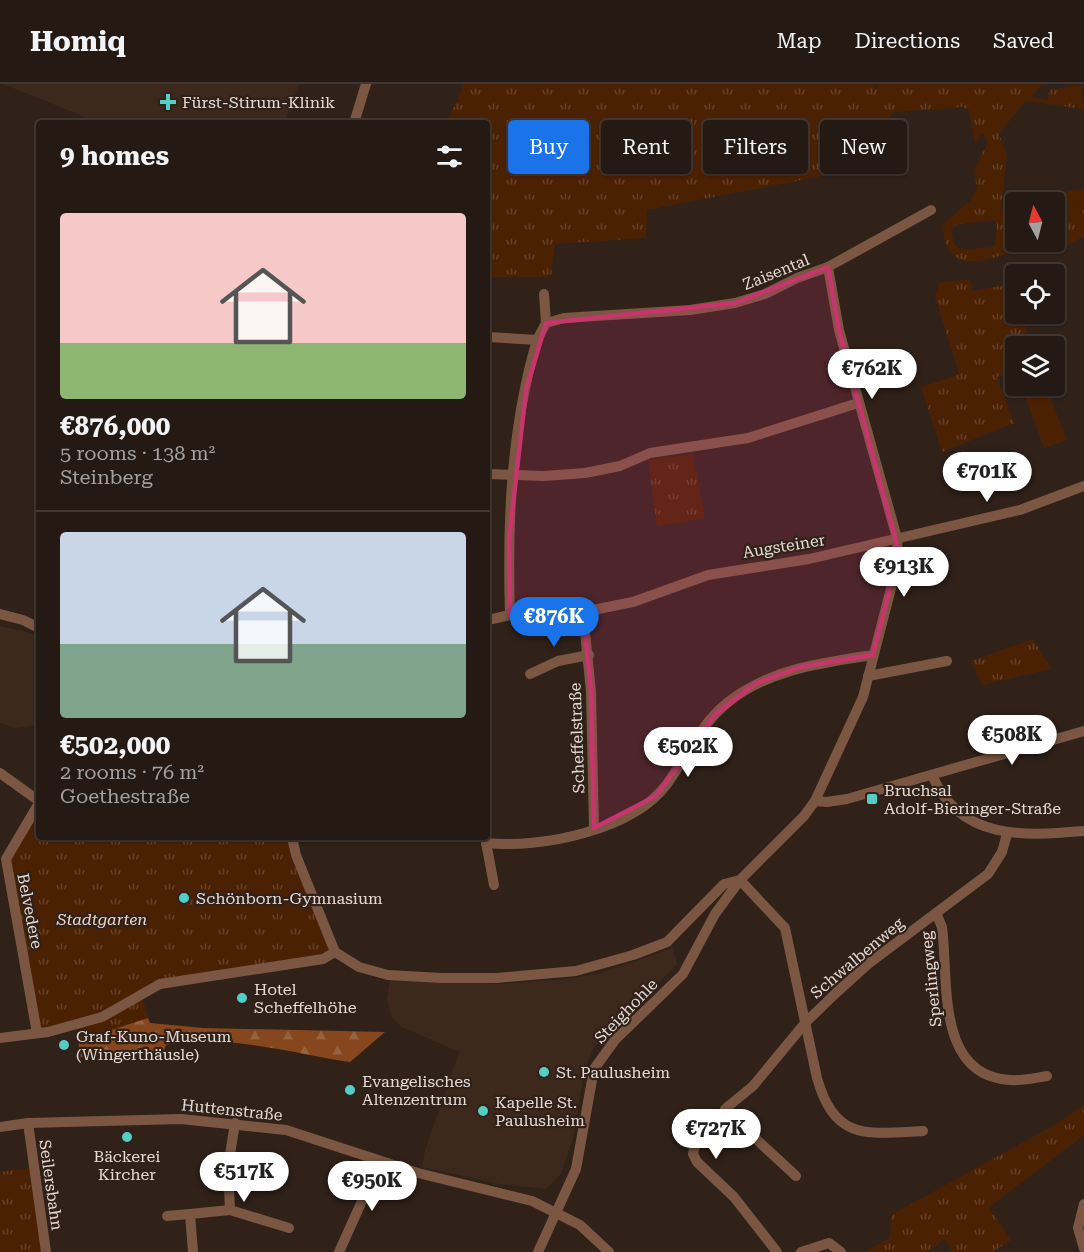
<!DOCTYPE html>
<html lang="en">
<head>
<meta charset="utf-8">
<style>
  :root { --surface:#241913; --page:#2c221c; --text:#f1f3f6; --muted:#a3a0a0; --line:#413833; --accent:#1a73e8 }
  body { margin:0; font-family:"Roboto Serif",serif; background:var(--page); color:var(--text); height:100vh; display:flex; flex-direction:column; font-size:22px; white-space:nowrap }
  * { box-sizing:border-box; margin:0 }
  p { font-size:20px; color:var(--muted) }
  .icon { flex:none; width:33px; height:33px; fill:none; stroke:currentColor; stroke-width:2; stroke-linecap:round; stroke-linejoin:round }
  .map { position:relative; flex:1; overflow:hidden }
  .panel { position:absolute; left:36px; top:36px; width:454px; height:720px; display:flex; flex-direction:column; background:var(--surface); border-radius:6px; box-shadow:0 2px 4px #0004,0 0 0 2px var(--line) }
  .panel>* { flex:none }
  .banner { position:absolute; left:508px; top:36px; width:484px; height:54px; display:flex; gap:12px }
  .needle { width:39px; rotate:353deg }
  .tools { position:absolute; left:1005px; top:108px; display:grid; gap:12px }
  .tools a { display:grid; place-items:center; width:60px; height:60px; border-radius:6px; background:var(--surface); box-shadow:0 2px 4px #0004,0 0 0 2px var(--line); font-size:30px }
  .price { position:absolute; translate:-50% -51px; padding:0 14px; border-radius:21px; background:#fff; color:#222; font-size:20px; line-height:39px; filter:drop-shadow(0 2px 3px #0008) }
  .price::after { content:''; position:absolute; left:50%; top:36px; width:18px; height:14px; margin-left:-9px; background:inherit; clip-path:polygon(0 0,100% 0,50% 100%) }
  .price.selected { background:var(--accent); color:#fff }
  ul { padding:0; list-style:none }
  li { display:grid; align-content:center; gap:12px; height:318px; padding:0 24px }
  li+li { border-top:2px solid var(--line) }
  li span { display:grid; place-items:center; height:186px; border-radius:6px; color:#555 }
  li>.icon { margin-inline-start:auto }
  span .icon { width:108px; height:108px; fill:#fffc; stroke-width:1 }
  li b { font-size:26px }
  h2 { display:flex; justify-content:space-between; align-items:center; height:72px; padding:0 24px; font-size:26px }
  .pill { padding:0 21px; border-radius:6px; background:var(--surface); box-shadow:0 2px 4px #0004,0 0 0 2px var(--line); font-size:21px; line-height:54px }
  .pill.selected { background:var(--accent); color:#fff }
  header { display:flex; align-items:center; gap:36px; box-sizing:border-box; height:84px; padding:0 30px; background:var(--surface); border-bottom:2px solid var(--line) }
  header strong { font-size:28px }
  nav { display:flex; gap:33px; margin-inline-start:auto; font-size:21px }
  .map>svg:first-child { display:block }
  .built { fill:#3d281d }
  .grass { fill:url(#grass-tufts); fill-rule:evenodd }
  .forest { fill:url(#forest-firs) }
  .garden { fill:#4b2104 }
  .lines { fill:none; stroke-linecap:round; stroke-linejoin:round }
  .street { stroke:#7b5743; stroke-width:10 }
  .marked { fill:#c7356d; fill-opacity:0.2; stroke:#c7356d; stroke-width:4.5; stroke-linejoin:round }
  .poi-dot { fill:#54cdc6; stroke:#302119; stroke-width:2 }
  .labels { text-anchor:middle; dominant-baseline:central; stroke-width:4.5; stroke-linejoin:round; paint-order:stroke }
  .poi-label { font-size:16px; fill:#e4dad4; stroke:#302119; text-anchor:start }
  .street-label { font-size:16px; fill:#e4dad4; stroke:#302119 }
  .park-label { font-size:16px; font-style:italic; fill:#eed7ca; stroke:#302119 }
</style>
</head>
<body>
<header>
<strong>Homiq</strong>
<nav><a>Map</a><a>Directions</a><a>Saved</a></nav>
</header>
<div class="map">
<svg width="1084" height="1168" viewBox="0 0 1084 1168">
  <defs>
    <pattern id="grass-tufts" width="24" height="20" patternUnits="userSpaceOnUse" patternTransform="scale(1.5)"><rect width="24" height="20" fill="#4b2104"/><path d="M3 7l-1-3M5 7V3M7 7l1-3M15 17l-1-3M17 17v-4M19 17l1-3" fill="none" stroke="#654128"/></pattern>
    <pattern id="forest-firs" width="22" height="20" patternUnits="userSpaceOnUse" patternTransform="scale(1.5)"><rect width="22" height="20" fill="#86471e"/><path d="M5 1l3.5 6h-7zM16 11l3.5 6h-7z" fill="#97613e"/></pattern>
  </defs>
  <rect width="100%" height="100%" fill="#302119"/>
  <g class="built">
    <path d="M 3,0 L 299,0 L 284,39 L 100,39 Z"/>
    <path d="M 0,542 L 39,551 L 39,641 L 15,644 L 0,639 Z"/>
    <path d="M 673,864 L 677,880 L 594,963 L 585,984 L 573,1054 L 561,1090 L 546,1105 L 499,1100 L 422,1083 L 425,1066 L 459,968 L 402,943 L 392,934 L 387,915 L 390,896 L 503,900 L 565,895 L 597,890 Z"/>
  </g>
  <g class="grass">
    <path d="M 464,0 L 875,0 L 876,5 L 879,0 L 1042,0 L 1031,13 L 1048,16 L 1049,6 L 1081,1 L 1084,25 L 1025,17 L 999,50 L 1007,71 L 1001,122 L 1003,129 L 1015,130 L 1016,158 L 1054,158 L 1055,128 L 1084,119 L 1084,152 C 1067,162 1049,174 1031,164 C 992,170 949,201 942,141 L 971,116 L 977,104 L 974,87 L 988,58 L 982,49 L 975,60 L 969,26 L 962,23 L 895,28 L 882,39 L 889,79 L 647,126 L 646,154 L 555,160 L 551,193 L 488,193 L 488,39 L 447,39 ZM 994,136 L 997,141 L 995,162 L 961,166 L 954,160 L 951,145 L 959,140 Z"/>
    <path d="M 970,195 L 973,207 L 1000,202 L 1011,204 L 1016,230 L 1020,230 L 1032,262 L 1016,262 L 1015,286 L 997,293 L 1014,339 L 942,368 L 921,303 L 958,291 L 958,286 L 935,213 L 939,199 Z"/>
    <path d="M 693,370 L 705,434 L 657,442 L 648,376 Z"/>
    <path d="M 1033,555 L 1051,585 L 982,601 L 971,577 Z"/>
    <path d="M 39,725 L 39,753 L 290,753 L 329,868 L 320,873 L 141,908 L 148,934 L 90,954 L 78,953 L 76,941 L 40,946 L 9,777 Z"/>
    <path d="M 1084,1021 L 1084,1051 L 989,1123 L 1011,1156 L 993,1168 L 952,1168 L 945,1155 L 927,1168 L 865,1168 L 890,1154 L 891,1131 L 1053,1042 Z"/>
    <path d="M 29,1084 L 43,1168 L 0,1168 L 0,1088 Z"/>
  </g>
  <path class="forest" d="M 148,934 L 150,939 L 203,944 L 385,948 L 350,978 C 296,970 218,948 166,961 L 163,969 L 80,973 L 78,953 L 90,953 Z"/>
  <g class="garden">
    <path d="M 1084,105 L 1084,119 L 1055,128 L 1054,118 L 1016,118 L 1015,130 L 1009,129 L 1008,116 Z"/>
    <path d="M 1021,302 L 1046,302 L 1067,356 L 1044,364 Z"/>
  </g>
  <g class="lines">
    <g class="street">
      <path d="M 354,39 L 366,0"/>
      <path d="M 544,210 L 546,239"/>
      <path d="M 488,253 L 537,256 L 546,239 L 564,234 L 690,226 L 735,219 L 765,210 L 797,194 L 828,183 L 931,126"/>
      <path d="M 488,390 L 544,392 L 585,389 L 620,382 L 650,369 L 748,354 L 858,319"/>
      <path d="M 583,528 L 591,608 L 594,744"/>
      <path d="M 0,530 L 23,536 L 39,544"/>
      <path d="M 510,531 C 507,439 511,344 537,256"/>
      <path d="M 488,536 L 510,531 L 583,528 L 633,518 L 708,491 L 809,475 L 1020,426 L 1084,402"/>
      <path d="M 530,590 L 558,577 L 589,571"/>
      <path d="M 868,592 L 947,577"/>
      <path d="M 0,689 L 39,717"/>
      <path d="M 932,691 C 960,757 1024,752 1084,747"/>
      <path d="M 815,717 L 827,718 L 847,715 L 1084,647"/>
      <path d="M 292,753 L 296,771 L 335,868"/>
      <path d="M 485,753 L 494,801"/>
      <path d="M 486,759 C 541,765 633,746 667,700 C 687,672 700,641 727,619 C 769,585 821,579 873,571"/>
      <path d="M 936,829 L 942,843 C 949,895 935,992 1010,996 C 1022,997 1035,994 1047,992"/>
      <path d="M 37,949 L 6,775 L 39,719"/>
      <path d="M 0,954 L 48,948 L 102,933 L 160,900 L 323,875 L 335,868 L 359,883 L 388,891 L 442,894 L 497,894 L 576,887 L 633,871 L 667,858 L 724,800 L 740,796 L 804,732 L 815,717 L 863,613 L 898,477 L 897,454 L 839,246 L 828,183"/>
      <path d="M 725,1025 L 753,1002 L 806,938 L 836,909 L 868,880 L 988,790 L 1002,768 L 1007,750"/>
      <path d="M 28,1039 L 46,1168"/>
      <path d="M 0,1043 L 28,1039 L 181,1035 L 286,1046 L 418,1089 L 532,1117 L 580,1141 L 609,1168"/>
      <path d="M 1084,1120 L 1078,1144 L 1084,1165"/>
      <path d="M 230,1126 L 289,1144"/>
      <path d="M 167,1132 L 190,1130"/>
      <path d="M 193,1168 L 190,1130 L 230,1126 L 228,1083 L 235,1039"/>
      <path d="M 339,1168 L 380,1077"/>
      <path d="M 538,1168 L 576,1085 L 594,985 L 615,956 L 683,890 L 715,830 L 740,796 L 785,844 L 817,994 C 835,1057 866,1050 923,1047"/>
      <path d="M 777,1168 L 734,1113 L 697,1078 L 693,1070 L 695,1061 L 723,1043 L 743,1043 L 796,1092"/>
      <path d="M 801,1168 L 829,1159 L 841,1168"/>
    </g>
  </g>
  <path class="marked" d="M 828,183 L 839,246 L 899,468 L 873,571 L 801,583 L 755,600 L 716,630 L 656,712 L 594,744 L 591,608 L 583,528 L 510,531 L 509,456 L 526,306 L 546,239 L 735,219 Z"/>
  <g class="poi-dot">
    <path d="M165 9h6v6h6v6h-6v6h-6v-6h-6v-6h6z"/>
    <rect x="866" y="709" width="12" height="12" rx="3"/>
    <circle cx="184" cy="814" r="6"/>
    <circle cx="242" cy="914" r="6"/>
    <circle cx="64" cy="961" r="6"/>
    <circle cx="544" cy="988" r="6"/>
    <circle cx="350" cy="1006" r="6"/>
    <circle cx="483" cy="1027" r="6"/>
    <circle cx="127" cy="1053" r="6"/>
  </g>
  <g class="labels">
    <g class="poi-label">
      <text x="182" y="18">Fürst-Stirum-Klinik</text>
      <text x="884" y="706">Bruchsal<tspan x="884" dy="18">Adolf-Bieringer-Straße</tspan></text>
      <text x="196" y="814">Schönborn-Gymnasium</text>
      <text x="254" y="905">Hotel<tspan x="254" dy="18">Scheffelhöhe</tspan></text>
      <text x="76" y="952">Graf-Kuno-Museum<tspan x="76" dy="18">(Wingerthäusle)</tspan></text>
      <text x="556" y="988">St. Paulusheim</text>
      <text x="362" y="997">Evangelisches<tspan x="362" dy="18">Altenzentrum</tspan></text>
      <text x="495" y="1018">Kapelle St.<tspan x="495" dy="18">Paulusheim</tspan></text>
      <text x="127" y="1072" text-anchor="middle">Bäckerei<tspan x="127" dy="18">Kircher</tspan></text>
    </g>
    <g class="street-label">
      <text transform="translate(776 188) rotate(-22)">Zaisental</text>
      <text transform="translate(784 462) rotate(-9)">Augsteiner</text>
      <text transform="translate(577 654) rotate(-92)">Scheffelstraße</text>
      <text transform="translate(30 827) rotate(79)">Belvedere</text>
      <text transform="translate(857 874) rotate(-40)">Schwalbenweg</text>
      <text transform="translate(931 895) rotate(-96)">Sperlingweg</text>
      <text transform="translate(626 927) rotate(-46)">Steighohle</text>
      <text transform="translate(232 1026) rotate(6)">Huttenstraße</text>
      <text transform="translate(51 1101) rotate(82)">Seilersbahn</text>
    </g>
    <g class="park-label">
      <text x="102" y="835">Stadtgarten</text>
    </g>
  </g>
</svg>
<div class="tools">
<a><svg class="needle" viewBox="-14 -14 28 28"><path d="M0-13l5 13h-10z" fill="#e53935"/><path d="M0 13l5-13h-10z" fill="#a3a0a0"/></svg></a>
<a><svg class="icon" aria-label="locate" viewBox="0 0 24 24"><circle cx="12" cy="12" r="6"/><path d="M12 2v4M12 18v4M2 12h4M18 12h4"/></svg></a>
<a><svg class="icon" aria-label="layers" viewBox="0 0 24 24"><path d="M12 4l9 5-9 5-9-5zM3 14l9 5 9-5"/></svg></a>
</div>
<b class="price" style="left:872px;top:316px">€762K</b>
<b class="price" style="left:987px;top:419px">€701K</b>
<b class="price" style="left:904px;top:514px">€913K</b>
<b class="price selected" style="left:554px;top:564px">€876K</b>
<b class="price" style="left:1012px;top:682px">€508K</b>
<b class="price" style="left:688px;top:694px">€502K</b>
<b class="price" style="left:716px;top:1076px">€727K</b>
<b class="price" style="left:244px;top:1119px">€517K</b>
<b class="price" style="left:372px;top:1128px">€950K</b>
<div class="banner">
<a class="pill selected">Buy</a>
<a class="pill">Rent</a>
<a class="pill">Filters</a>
<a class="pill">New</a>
</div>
<section class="panel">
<h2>9 homes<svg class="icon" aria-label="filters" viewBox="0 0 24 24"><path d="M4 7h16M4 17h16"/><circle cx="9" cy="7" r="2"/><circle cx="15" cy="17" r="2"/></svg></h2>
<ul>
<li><span style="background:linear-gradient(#f6c9c9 70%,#8fb573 0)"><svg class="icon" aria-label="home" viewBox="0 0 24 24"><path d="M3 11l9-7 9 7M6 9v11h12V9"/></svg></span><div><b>€876,000</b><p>5 rooms · 138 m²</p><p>Steinberg</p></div></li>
<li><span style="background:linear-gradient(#c9d6e8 60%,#7fa58c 0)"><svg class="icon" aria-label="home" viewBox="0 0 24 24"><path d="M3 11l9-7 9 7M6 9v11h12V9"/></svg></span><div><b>€502,000</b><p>2 rooms · 76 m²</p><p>Goethestraße</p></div></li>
</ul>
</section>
</div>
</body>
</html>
